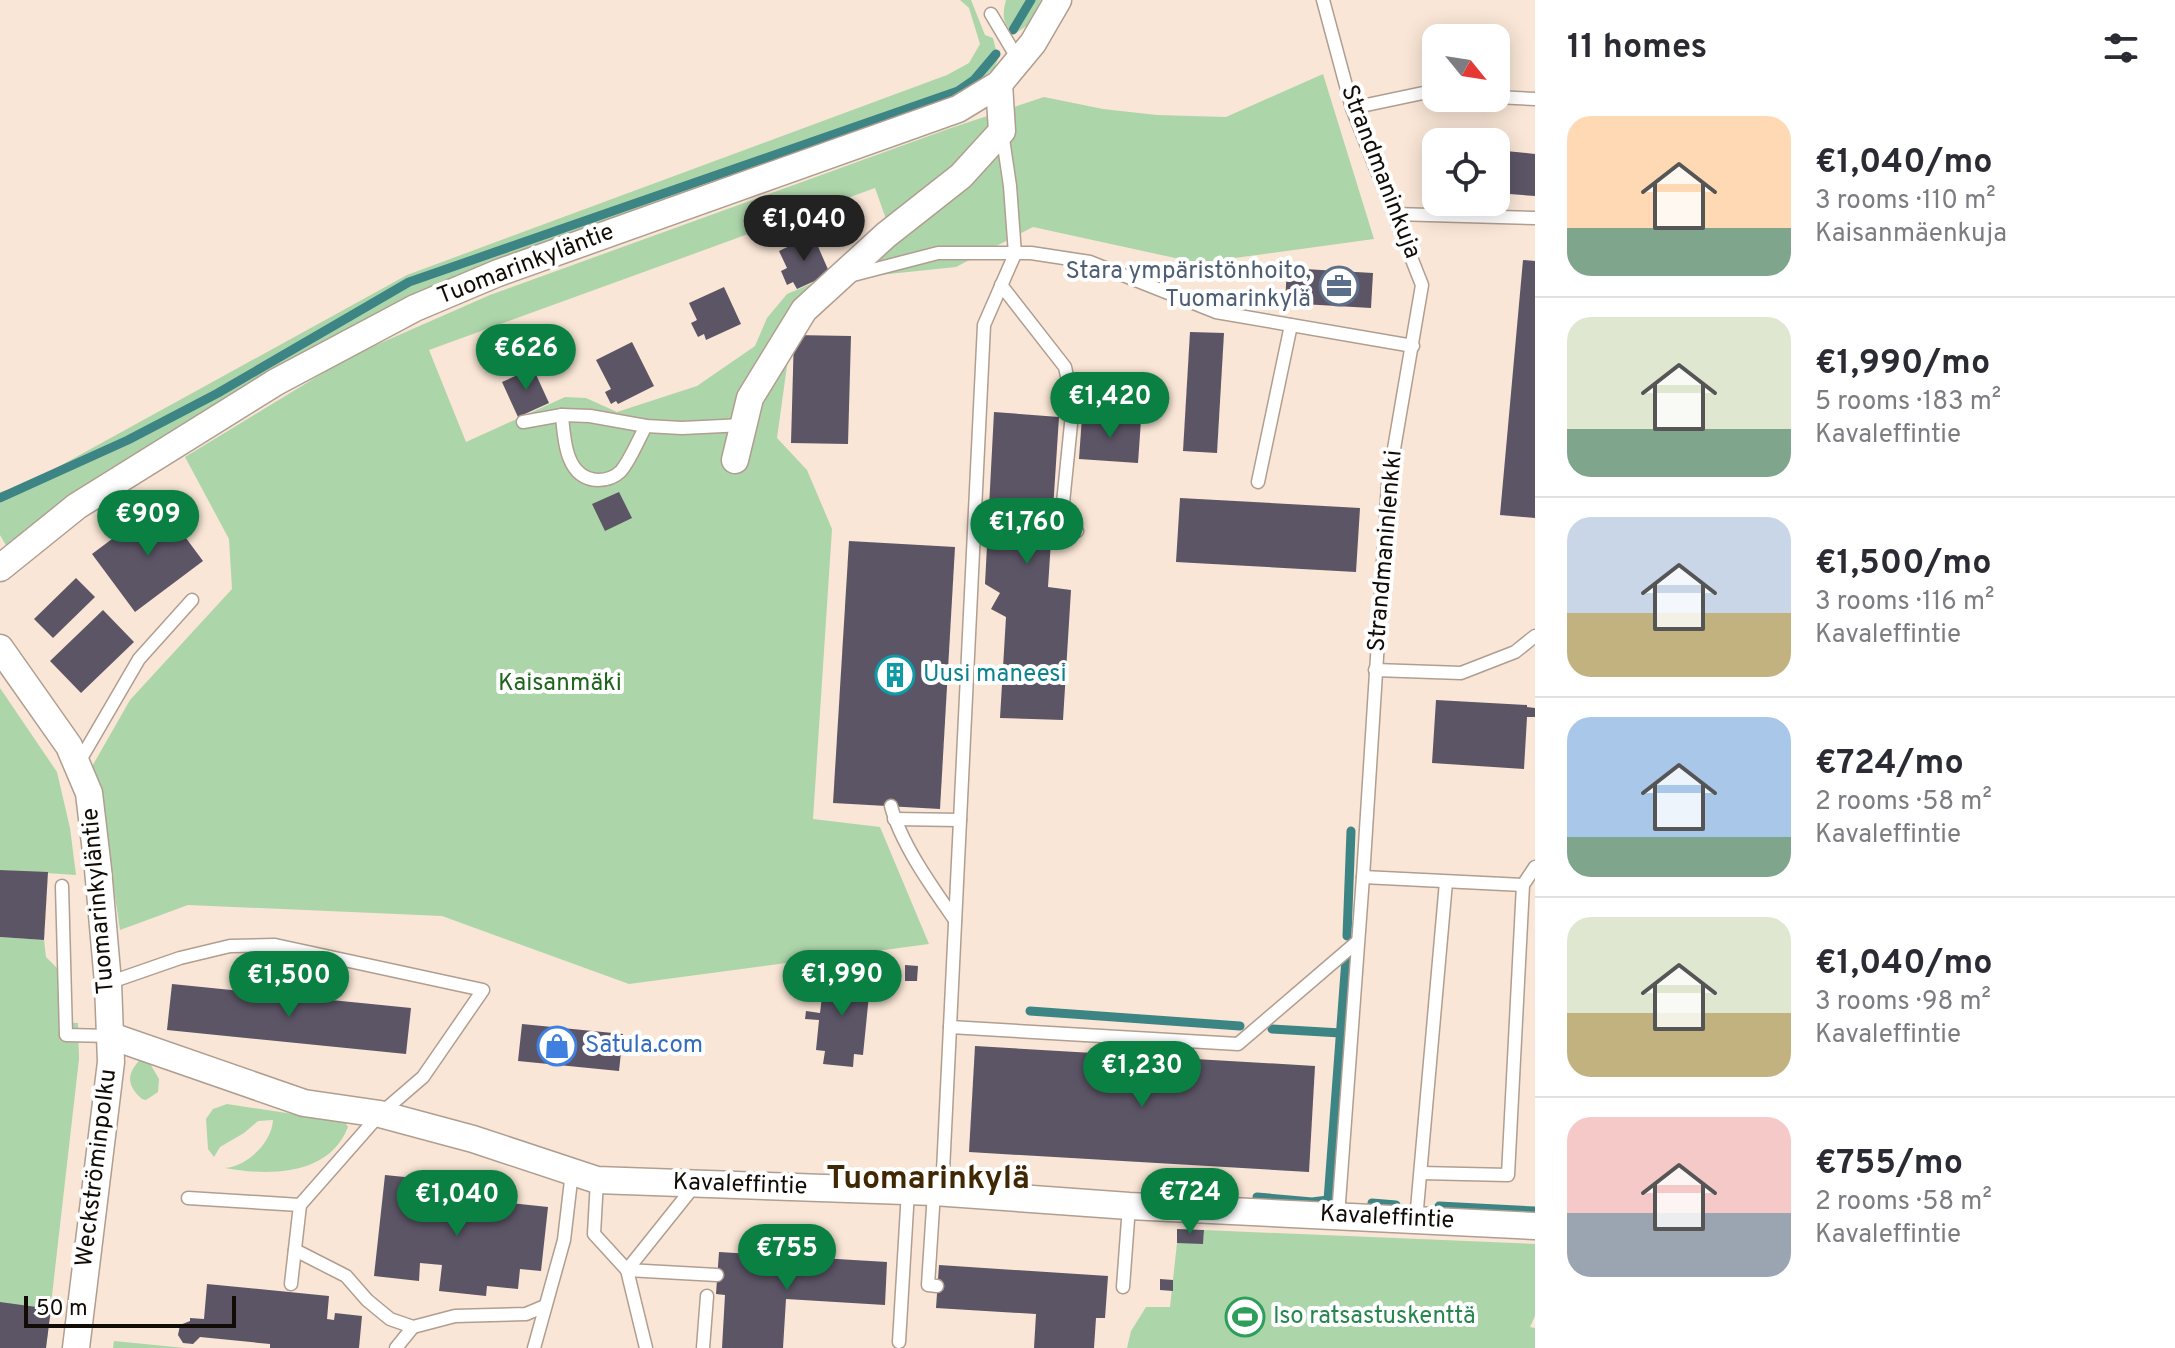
<!DOCTYPE html>
<html lang="en">
<head>
<meta charset="utf-8">
<style>
  :root { --surface:#fff; --page:#f2f2f3; --text:#2b2b33; --muted:#7c7c81; --line:#e1e1e2; --accent:#0b8043 }
  body { margin:0; font-family:Overpass,sans-serif; background:var(--page); color:var(--text); height:100vh; display:flex; flex-direction:column; font-size:30px; white-space:nowrap }
  * { box-sizing:border-box; margin:0 }
  p { font-size:26px; color:var(--muted) }
  .icon { flex:none; width:44px; height:44px; fill:none; stroke:currentColor; stroke-width:2; stroke-linecap:round; stroke-linejoin:round }
  .map { position:relative; flex:1; overflow:hidden }
  .panel { display:flex; flex-direction:column; background:var(--surface); width:640px }
  .panel>* { flex:none }
  .needle { width:52px; rotate:120deg }
  .tools { position:absolute; left:1422px; top:24px; display:grid; gap:16px }
  .tools a { display:grid; place-items:center; width:88px; height:88px; border-radius:16px; background:var(--surface); box-shadow:0 4px 20px #0003; font-size:40px }
  .scale { position:absolute; left:24px; bottom:20px; width:212px; box-sizing:border-box; padding-left:8px; border:4px solid #120c07; border-top:0; font-size:22px; line-height:28px; white-space:nowrap; color:#120c07; -webkit-text-stroke:6px #fff; paint-order:stroke }
  .price { position:absolute; translate:-50% -68px; padding:0 18px; border-radius:28px; background:var(--accent); color:#fff; font-size:26px; line-height:52px; filter:drop-shadow(0 2px 4px #0008) }
  .price::after { content:''; position:absolute; left:50%; top:48px; width:24px; height:18px; margin-left:-12px; background:inherit; clip-path:polygon(0 0,100% 0,50% 100%) }
  .price.on { background:#222; color:#fff }
  ul { padding:0; list-style:none }
  li { display:flex; align-items:center; gap:24px; height:200px; padding:0 32px }
  li+li { border-top:2px solid var(--line) }
  li span { display:grid; place-items:center; flex:none; width:224px; height:160px; border-radius:24px; color:#555 }
  li>.icon { margin-inline-start:auto }
  span .icon { width:96px; height:96px; fill:#fffc; stroke-width:1 }
  li b { font-size:34px }
  h2 { display:flex; justify-content:space-between; align-items:center; height:96px; padding:0 32px; font-size:34px }
  main { display:flex; flex:1; min-height:0 }
  .map>svg:first-child { display:block }
  .green { fill:#add5aa; fill-rule:evenodd }
  .lines { fill:none; stroke-linecap:round; stroke-linejoin:round }
  .stream { stroke:#3d8484; stroke-width:9 }
  .building { fill:#5c5566 }
  .lane-casing { stroke:#b09e90; stroke-width:15 }
  .street-casing { stroke:#b09e90; stroke-width:29 }
  .lane { stroke:#fff; stroke-width:12 }
  .street { stroke:#fff; stroke-width:26 }
  .labels { text-anchor:middle; dominant-baseline:central; stroke-width:8; stroke-linejoin:round; paint-order:stroke }
  .street-label { font-size:24px; fill:#120c07; stroke:#fff }
  .service-label { font-size:24px; fill:#4e5e75; stroke:#fff; text-anchor:end }
  .culture-label { font-size:24px; fill:#0d838f; stroke:#fff; text-anchor:start }
  .park-label { font-size:24px; fill:#1f651d; stroke:#fff }
  .shop-label { font-size:24px; fill:#366cbe; stroke:#fff; text-anchor:start }
  .leisure-label { font-size:24px; fill:#27864d; stroke:#fff; text-anchor:start }
  .district-label { font-size:32px; font-weight:bold; fill:#412805; stroke:#fff }
</style>
</head>
<body>
<main>
<div class="map">
<svg width="1535" height="1348" viewBox="0 0 1535 1348">
  <rect width="100%" height="100%" fill="#f9e6d6"/>
  <g class="green">
    <path d="M 960,0 L 971,0 L 985,35 L 993,38 L 998,59 L 994,69 L 957,95 L 841,140 L 454,278 L 7,547 L 0,535 L 0,492 L 27,484 L 407,275 L 947,75 L 969,63 L 980,44 L 969,8 Z"/>
    <path d="M 1006,0 L 1041,0 L 1028,25 L 1016,33 C 1002,27 1002,14 1006,0 Z"/>
    <path d="M 1323,74 L 1374,239 L 1198,263 L 1033,227 L 956,267 L 860,277 L 813,309 L 791,337 L 777,438 L 807,470 L 832,529 L 813,819 L 880,827 L 929,944 L 629,984 L 442,916 L 188,905 L 120,930 L 104,822 L 90,770 L 130,700 L 232,589 L 229,539 L 185,457 L 351,356 L 490,295 L 948,129 L 1044,97 L 1103,109 L 1157,115 L 1226,117 ZM 875,188 L 886,219 L 834,274 L 787,294 L 767,318 L 755,346 L 697,386 L 617,412 L 586,398 L 565,397 L 466,442 L 429,350 Z"/>
    <path d="M 0,688 L 57,772 L 70,828 L 76,875 L 0,870 Z"/>
    <path d="M 0,937 L 44,940 L 46,957 L 58,969 L 59,1022 L 78,1023 L 79,1059 L 46,1348 L 0,1348 Z"/>
    <path d="M 140,1060 L 148,1060 L 159,1079 L 158,1092 L 146,1100 L 142,1099 C 127,1086 126,1074 140,1060 Z"/>
    <path d="M 227,1104 L 345,1122 L 348,1127 C 329,1176 269,1176 225,1168 C 248,1166 272,1142 273,1120 L 258,1121 L 244,1133 L 220,1147 L 214,1157 L 208,1149 L 206,1119 L 213,1109 Z"/>
    <path d="M 1204,1230 L 1535,1244 L 1535,1316 L 1530,1327 L 1535,1328 L 1535,1348 L 1127,1348 L 1131,1331 L 1146,1307 L 1170,1307 L 1177,1243 L 1203,1243 Z"/>
    <path d="M 114,1341 L 185,1348 L 113,1348 Z"/>
  </g>
  <g class="lines">
    <g class="stream">
      <path d="M 1013,30 L 1031,0"/>
      <path d="M 0,498 L 128,440 L 218,393 L 409,282 L 958,91 L 974,80 L 996,54"/>
      <path d="M 1347,936 L 1351,831"/>
      <path d="M 1030,1011 L 1240,1026"/>
      <path d="M 1272,1029 L 1341,1033"/>
      <path d="M 1257,1197 L 1312,1202 L 1328,1200 L 1346,959"/>
      <path d="M 1372,1203 L 1396,1205"/>
      <path d="M 1439,1206 L 1535,1211"/>
    </g>
  </g>
  <g class="building">
    <path d="M 1426,144 L 1436,145 L 1436,188 L 1422,187 Z"/>
    <path d="M 1496,150 L 1535,154 L 1535,196 L 1496,193 Z"/>
    <path d="M 813,235 L 830,274 L 797,289 L 793,282 L 787,285 L 781,271 L 787,268 L 779,251 Z"/>
    <path d="M 1523,260 L 1535,261 L 1535,518 L 1500,515 Z"/>
    <path d="M 1287,268 L 1373,273 L 1371,308 L 1285,303 Z"/>
    <path d="M 724,287 L 741,324 L 706,340 L 704,334 L 698,337 L 691,323 L 697,320 L 689,303 Z"/>
    <path d="M 1190,332 L 1224,333 L 1217,453 L 1183,451 Z"/>
    <path d="M 794,335 L 851,336 L 848,444 L 791,443 Z"/>
    <path d="M 632,342 L 654,386 L 618,404 L 616,401 L 611,404 L 605,392 L 611,389 L 596,360 Z"/>
    <path d="M 533,368 L 549,403 L 518,417 L 502,382 Z"/>
    <path d="M 994,412 L 1059,417 L 1048,587 L 1071,590 L 1063,720 L 1000,718 L 1006,617 L 991,609 L 1000,593 L 985,584 Z"/>
    <path d="M 1082,416 L 1141,420 L 1138,463 L 1079,459 Z"/>
    <path d="M 619,492 L 632,518 L 605,531 L 592,504 Z"/>
    <path d="M 1180,498 L 1360,508 L 1356,572 L 1176,562 Z"/>
    <path d="M 160,503 L 203,561 L 135,612 L 92,554 Z"/>
    <path d="M 849,541 L 955,547 L 940,809 L 833,803 Z"/>
    <path d="M 76,578 L 95,597 L 53,638 L 34,619 Z"/>
    <path d="M 103,610 L 134,642 L 81,693 L 50,661 Z"/>
    <path d="M 1436,700 L 1527,705 L 1527,707 L 1535,708 L 1535,717 L 1527,717 L 1524,769 L 1432,763 Z"/>
    <path d="M 0,870 L 48,872 L 44,940 L 0,937 Z"/>
    <path d="M 905,965 L 918,966 L 917,981 L 905,981 Z"/>
    <path d="M 836,970 L 863,973 L 862,984 L 870,985 L 863,1055 L 854,1054 L 853,1067 L 823,1064 L 825,1051 L 816,1050 L 819,1020 L 805,1019 L 806,1011 L 820,1013 L 824,980 L 834,981 Z"/>
    <path d="M 172,984 L 411,1008 L 406,1054 L 167,1030 Z"/>
    <path d="M 522,1024 L 623,1034 L 619,1071 L 518,1061 Z"/>
    <path d="M 975,1046 L 1315,1066 L 1309,1172 L 969,1152 Z"/>
    <path d="M 385,1175 L 434,1180 L 432,1195 L 548,1207 L 541,1271 L 520,1269 L 518,1289 L 487,1286 L 486,1296 L 439,1291 L 442,1265 L 420,1263 L 419,1281 L 374,1276 Z"/>
    <path d="M 1177,1229 L 1204,1230 L 1203,1244 L 1177,1243 Z"/>
    <path d="M 719,1252 L 887,1262 L 885,1305 L 786,1299 L 783,1348 L 722,1348 L 725,1295 L 716,1294 Z"/>
    <path d="M 939,1265 L 1108,1276 L 1105,1318 L 1096,1318 L 1094,1348 L 1034,1348 L 1036,1314 L 936,1308 Z"/>
    <path d="M 1160,1279 L 1173,1280 L 1173,1291 L 1160,1290 Z"/>
    <path d="M 207,1284 L 329,1296 L 327,1319 L 334,1320 L 335,1313 L 362,1316 L 359,1348 L 270,1348 L 270,1344 L 200,1337 L 193,1344 L 183,1343 L 178,1335 L 180,1325 L 190,1321 L 190,1318 L 204,1319 Z"/>
    <path d="M 0,1302 L 51,1309 L 46,1348 L 0,1348 Z"/>
  </g>
  <g class="lines">
    <defs>
      <g id="lane">
        <path d="M 1323,0 L 1352,108 L 1422,285 L 1388,484 L 1363,877 L 1338,1216"/>
        <path d="M 991,14 L 1019,61"/>
        <path d="M 1496,97 L 1535,99"/>
        <path d="M 1352,108 L 1423,93 L 1436,94"/>
        <path d="M 1394,214 L 1535,218"/>
        <path d="M 853,275 L 938,253 L 1031,253 L 1090,262 L 1216,312 L 1413,346"/>
        <path d="M 1001,285 L 1065,367 L 1073,404 L 1063,503 L 1077,531"/>
        <path d="M 562,415 C 564,440 566,479 598,480 C 606,480 615,477 621,471 C 631,459 638,440 646,426"/>
        <path d="M 523,422 L 562,415 L 590,416 L 646,426 L 682,428 L 744,425"/>
        <path d="M 1258,482 L 1291,325"/>
        <path d="M 1375,670 L 1461,673 L 1515,652 L 1535,636"/>
        <path d="M 79,762 L 139,659 L 192,600"/>
        <path d="M 891,806 C 901,844 932,887 955,920"/>
        <path d="M 894,819 L 960,820"/>
        <path d="M 1363,877 L 1523,885"/>
        <path d="M 62,886 L 66,1035 L 111,1036"/>
        <path d="M 108,983 L 180,958 L 230,946 L 275,945 L 483,990 L 423,1077 L 380,1114 L 300,1205 L 188,1198"/>
        <path d="M 950,1027 L 1238,1044 L 1357,942"/>
        <path d="M 1421,1173 L 1508,1175 L 1523,885 L 1535,867"/>
        <path d="M 597,1180 L 594,1234 L 627,1270 L 646,1348"/>
        <path d="M 934,1192 L 928,1285 L 937,1286"/>
        <path d="M 942,1192 L 984,325 L 1015,254 L 1010,186 L 1002,132"/>
        <path d="M 1416,1220 L 1446,882"/>
        <path d="M 295,1250 L 346,1276 L 367,1300 L 390,1319 L 413,1327 L 455,1316 L 526,1314 L 545,1306"/>
        <path d="M 627,1270 L 695,1185"/>
        <path d="M 627,1270 L 717,1275"/>
        <path d="M 291,1284 L 300,1205"/>
        <path d="M 1123,1287 L 1129,1206"/>
        <path d="M 899,1342 L 908,1191"/>
        <path d="M 396,1348 L 413,1327"/>
        <path d="M 534,1348 L 564,1240 L 572,1172"/>
        <path d="M 703,1348 L 707,1296"/>
      </g>
      <g id="street">
        <path d="M 735,460 L 750,398 L 804,310 L 886,235 L 961,176 L 1002,131 L 999,84"/>
        <path d="M 0,568 L 77,506 L 276,382 L 415,308 L 498,273 L 958,109 L 999,84 L 1033,43 L 1058,0"/>
        <path d="M 0,648 L 69,746 L 89,793 L 98,869 L 108,983 L 111,1062 L 76,1348"/>
        <path d="M 111,1036 L 304,1103 L 380,1114 L 473,1139 L 597,1180 L 934,1192 L 1129,1206 L 1535,1226"/>
      </g>
    </defs>
    <use href="#lane" class="lane-casing"/>
    <use href="#street" class="street-casing"/>
    <use href="#lane" class="lane"/>
    <use href="#street" class="street"/>
  </g>
  <defs>
    <symbol id="office-ring" viewBox="-11 -11 22 22"><circle r="9.5" fill="#fff" stroke="#5c6f8a" stroke-width="1.5"/><path d="M-6-3h4V-5.5h4V-3h4V5H-6ZM-1-4.5V-3h2v-1.5ZM-6 0V1H6V0Z" fill="#5c6f8a"/></symbol>
    <symbol id="building-ring" viewBox="-11 -11 22 22"><circle r="9.5" fill="#fff" stroke="#0f9aa8" stroke-width="1.5"/><path d="M-4-6H4V6H1V3H-1V6H-4ZM-2.5-4.3h1.7v1.8h-1.7ZM.8-4.3h1.7v1.8H.8ZM-2.5-1h1.7V.8h-1.7ZM.8-1h1.7V.8H.8Z" fill="#0f9aa8"/></symbol>
    <symbol id="shop-ring" viewBox="-11 -11 22 22"><circle r="9.5" fill="#fff" stroke="#3f7fe0" stroke-width="1.5"/><path d="M-5-2.5h2.3a2.7 3.5 0 0 1 5.4 0H5L5.5 6h-11ZM-1.5-2.5h3a1.5 2.3 0 0 0-3 0Z" fill="#3f7fe0"/></symbol>
    <symbol id="stadium-ring" viewBox="-11 -11 22 22"><circle r="9.5" fill="#fff" stroke="#2e9e5b" stroke-width="1.5"/><path d="M0-5a6.5 5 0 1 0 0 10a6.5 5 0 1 0 0-10ZM-3.5-1.8h7v3.6h-7Z" fill="#2e9e5b"/></symbol>
  </defs>
  <g fill-rule="evenodd">
    <use href="#office-ring" x="1317" y="264" width="44" height="44"/>
    <use href="#building-ring" x="873" y="653" width="44" height="44"/>
    <use href="#shop-ring" x="535" y="1024" width="44" height="44"/>
    <use href="#stadium-ring" x="1223" y="1295" width="44" height="44"/>
  </g>
  <g class="labels">
    <g class="street-label">
      <text transform="translate(1380 172) rotate(69)">Strandmaninkuja</text>
      <text transform="translate(526 265) rotate(-21)">Tuomarinkyläntie</text>
      <text transform="translate(1386 551) rotate(-85)">Strandmaninlenkki</text>
      <text transform="translate(99 901) rotate(-95)">Tuomarinkyläntie</text>
      <text transform="translate(97 1168) rotate(-83)">Weckströminpolku</text>
      <text transform="translate(740 1185) rotate(2)">Kavaleffintie</text>
      <text transform="translate(1387 1218) rotate(3)">Kavaleffintie</text>
    </g>
    <g class="service-label">
      <text x="1311" y="272">Stara ympäristönhoito,<tspan x="1311" dy="28">Tuomarinkylä</tspan></text>
    </g>
    <g class="culture-label">
      <text x="923" y="675">Uusi maneesi</text>
    </g>
    <g class="park-label">
      <text x="560" y="684">Kaisanmäki</text>
    </g>
    <g class="shop-label">
      <text x="585" y="1046">Satula.com</text>
    </g>
    <g class="leisure-label">
      <text x="1273" y="1317">Iso ratsastuskenttä</text>
    </g>
    <g class="district-label">
      <text x="928" y="1180">Tuomarinkylä</text>
    </g>
  </g>
</svg>
<div class="tools">
<a><svg class="needle" viewBox="-14 -14 28 28"><path d="M0-13l5 13h-10z" fill="#e53935"/><path d="M0 13l5-13h-10z" fill="#7c7c81"/></svg></a>
<a><svg class="icon" aria-label="locate" viewBox="0 0 24 24"><circle cx="12" cy="12" r="6"/><path d="M12 2v4M12 18v4M2 12h4M18 12h4"/></svg></a>
</div>
<div class="scale">50 m</div>
<b class="price on" style="left:804px;top:263px">€1,040</b>
<b class="price" style="left:526px;top:392px">€626</b>
<b class="price" style="left:1110px;top:440px">€1,420</b>
<b class="price" style="left:148px;top:558px">€909</b>
<b class="price" style="left:1027px;top:566px">€1,760</b>
<b class="price" style="left:842px;top:1018px">€1,990</b>
<b class="price" style="left:289px;top:1019px">€1,500</b>
<b class="price" style="left:1142px;top:1109px">€1,230</b>
<b class="price" style="left:1190px;top:1236px">€724</b>
<b class="price" style="left:457px;top:1238px">€1,040</b>
<b class="price" style="left:787px;top:1292px">€755</b>
</div>
<section class="panel">
<h2>11 homes<svg class="icon" aria-label="filters" viewBox="0 0 24 24"><path d="M4 7h16M4 17h16"/><circle cx="9" cy="7" r="2"/><circle cx="15" cy="17" r="2"/></svg></h2>
<ul>
<li><span style="background:linear-gradient(#ffd9b3 70%,#7fa58c 0)"><svg class="icon" aria-label="home" viewBox="0 0 24 24"><path d="M3 11l9-7 9 7M6 9v11h12V9"/></svg></span><div><b>€1,040/mo</b><p>3 rooms · 110 m²</p><p>Kaisanmäenkuja</p></div></li>
<li><span style="background:linear-gradient(#dfe7d0 70%,#7fa58c 0)"><svg class="icon" aria-label="home" viewBox="0 0 24 24"><path d="M3 11l9-7 9 7M6 9v11h12V9"/></svg></span><div><b>€1,990/mo</b><p>5 rooms · 183 m²</p><p>Kavaleffintie</p></div></li>
<li><span style="background:linear-gradient(#c9d6e8 60%,#c2b280 0)"><svg class="icon" aria-label="home" viewBox="0 0 24 24"><path d="M3 11l9-7 9 7M6 9v11h12V9"/></svg></span><div><b>€1,500/mo</b><p>3 rooms · 116 m²</p><p>Kavaleffintie</p></div></li>
<li><span style="background:linear-gradient(#a9c7e8 75%,#7fa58c 0)"><svg class="icon" aria-label="home" viewBox="0 0 24 24"><path d="M3 11l9-7 9 7M6 9v11h12V9"/></svg></span><div><b>€724/mo</b><p>2 rooms · 58 m²</p><p>Kavaleffintie</p></div></li>
<li><span style="background:linear-gradient(#dfe7d0 60%,#c2b280 0)"><svg class="icon" aria-label="home" viewBox="0 0 24 24"><path d="M3 11l9-7 9 7M6 9v11h12V9"/></svg></span><div><b>€1,040/mo</b><p>3 rooms · 98 m²</p><p>Kavaleffintie</p></div></li>
<li><span style="background:linear-gradient(#f6c9c9 60%,#9aa5b1 0)"><svg class="icon" aria-label="home" viewBox="0 0 24 24"><path d="M3 11l9-7 9 7M6 9v11h12V9"/></svg></span><div><b>€755/mo</b><p>2 rooms · 58 m²</p><p>Kavaleffintie</p></div></li>
</ul>
</section>
</main>
</body>
</html>
